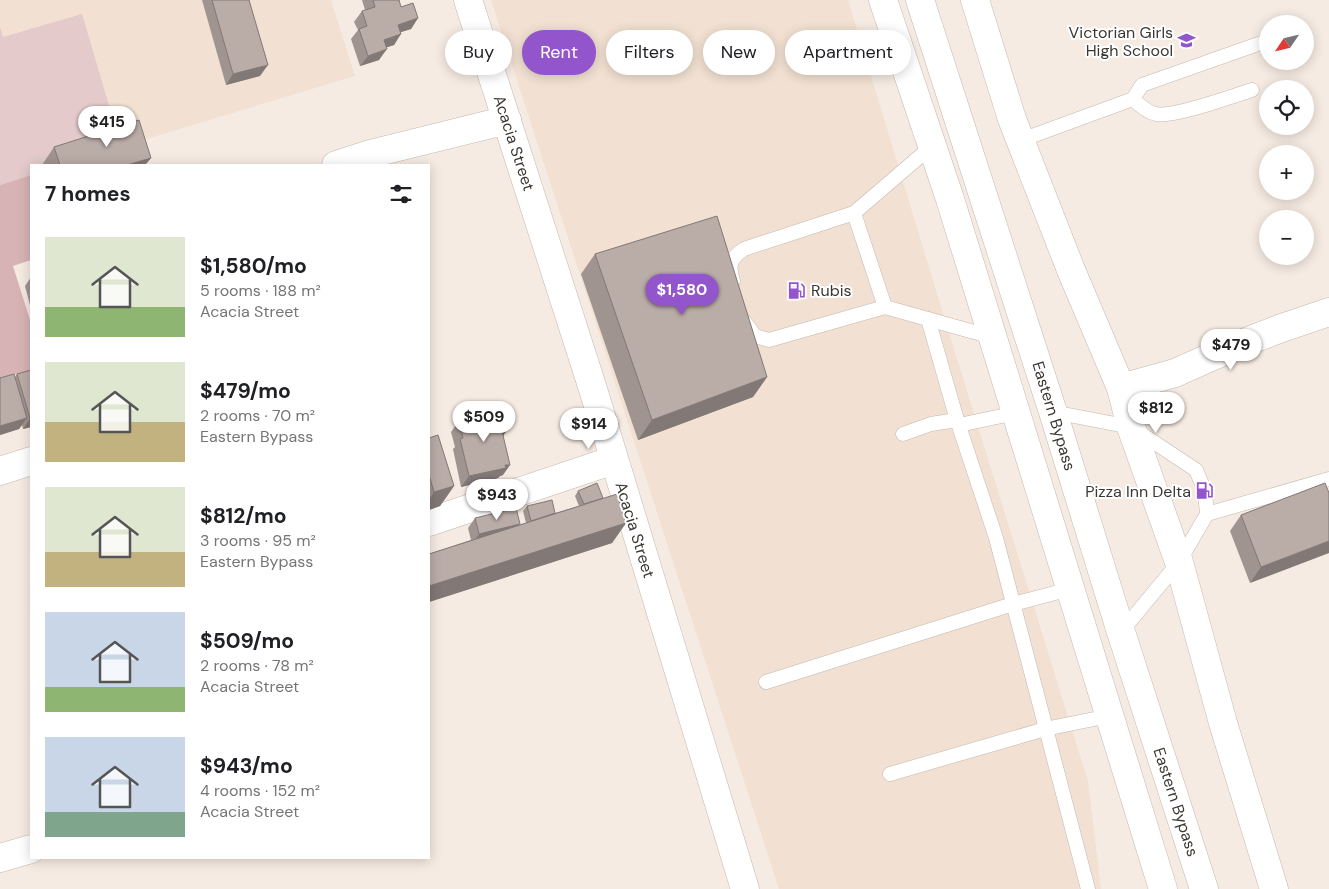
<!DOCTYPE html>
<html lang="en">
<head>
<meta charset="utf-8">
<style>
  :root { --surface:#fff; --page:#f2f2f2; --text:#202124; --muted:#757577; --accent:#9355cb }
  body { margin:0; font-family:"DM Sans",sans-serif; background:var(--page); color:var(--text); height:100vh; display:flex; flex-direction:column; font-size:19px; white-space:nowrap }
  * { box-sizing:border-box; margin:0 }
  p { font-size:16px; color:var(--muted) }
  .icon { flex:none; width:28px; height:28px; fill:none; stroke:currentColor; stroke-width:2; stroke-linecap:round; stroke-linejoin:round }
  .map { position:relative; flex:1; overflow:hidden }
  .panel { position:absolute; left:30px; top:164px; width:400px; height:695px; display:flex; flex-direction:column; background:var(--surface); border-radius:0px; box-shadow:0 2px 12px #0003 }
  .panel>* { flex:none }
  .hud { position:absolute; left:445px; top:30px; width:475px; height:45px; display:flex; gap:10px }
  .needle { width:32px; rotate:235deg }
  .tools { position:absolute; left:1259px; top:15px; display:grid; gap:10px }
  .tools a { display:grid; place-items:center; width:55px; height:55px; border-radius:50%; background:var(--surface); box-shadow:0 2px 12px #0003; font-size:25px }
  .price { position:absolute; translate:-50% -42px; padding:0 11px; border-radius:18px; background:#fff; color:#222; font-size:16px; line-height:32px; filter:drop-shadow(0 1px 2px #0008) }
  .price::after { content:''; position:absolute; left:50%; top:30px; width:15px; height:11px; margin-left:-8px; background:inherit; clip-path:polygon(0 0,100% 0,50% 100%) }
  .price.active { background:var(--accent); color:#fff }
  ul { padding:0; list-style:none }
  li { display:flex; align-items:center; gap:15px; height:125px; padding:0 15px }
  li span { display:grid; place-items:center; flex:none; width:140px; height:100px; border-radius:0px; color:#555 }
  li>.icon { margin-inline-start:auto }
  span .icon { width:60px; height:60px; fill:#fffc; stroke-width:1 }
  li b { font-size:21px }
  h2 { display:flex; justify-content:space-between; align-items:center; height:60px; padding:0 15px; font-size:21px }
  .tag { padding:0 18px; border-radius:22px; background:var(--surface); box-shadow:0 2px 12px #0003; font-size:18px; line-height:45px }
  .tag.active { background:var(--accent); color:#fff }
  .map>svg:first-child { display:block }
  .built { fill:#f2e1d2 }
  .green { fill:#e4cacb }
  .forest { fill:#d8b3b5 }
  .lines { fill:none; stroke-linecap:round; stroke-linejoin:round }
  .lane-casing { stroke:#c3b8af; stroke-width:15 }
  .street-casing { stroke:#c3b8af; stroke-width:29 }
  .primary-casing { stroke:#c3b8af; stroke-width:29 }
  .lane { stroke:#fff; stroke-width:14 }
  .street { stroke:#fff; stroke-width:28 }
  .primary { stroke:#fff; stroke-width:28 }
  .wall { fill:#a09490 }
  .shaded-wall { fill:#827875 }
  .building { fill:#baaca7; stroke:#827875 }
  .labels { text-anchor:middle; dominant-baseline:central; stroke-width:4; stroke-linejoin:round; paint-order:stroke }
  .poi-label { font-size:16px; fill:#3b3733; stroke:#fff; text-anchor:end }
  .street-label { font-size:16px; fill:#3b3733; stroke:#fff }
</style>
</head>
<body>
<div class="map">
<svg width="1329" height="889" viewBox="0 0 1329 889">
  <rect width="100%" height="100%" fill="#f6ebe2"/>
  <g class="built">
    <path d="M 0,0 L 331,0 L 355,76 L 120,147 L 31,165 L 31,175 L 0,185 Z"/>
    <path d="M 491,0 L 848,0 L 949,333 L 1088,781 L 1101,889 L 779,889 Z"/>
  </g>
  <path class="green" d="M 82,14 L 113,119 L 83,128 L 92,157 L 65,165 L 31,165 L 31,175 L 0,185 L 0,27 L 3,37 Z"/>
  <path class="forest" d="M 31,175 L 31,260 L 13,266 L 31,323 L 31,370 L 0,379 L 0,185 Z"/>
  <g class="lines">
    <defs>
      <g id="lane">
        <path d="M 1133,99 C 1139,105 1147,112 1156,114 C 1173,118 1232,96 1252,90"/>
        <path d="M 1021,140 L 1133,99 L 1142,85 L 1261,43"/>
        <path d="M 854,213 L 885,307"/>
        <path d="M 733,281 C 728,264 730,259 744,249 L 854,213 L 932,146"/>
        <path d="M 928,319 L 957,420 L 996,538 L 1088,889"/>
        <path d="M 744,321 L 755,336 L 769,340 L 885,307 L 992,337"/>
        <path d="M 1053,412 L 1131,427 L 1196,470 L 1205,491 L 1207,514 L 1179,562 L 1121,632"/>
        <path d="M 959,425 L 1016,413"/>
        <path d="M 903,434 L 931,424 L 957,420"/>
        <path d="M 1207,514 L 1329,479"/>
        <path d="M 766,682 L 1013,604 L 1070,589"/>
        <path d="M 890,774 L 1045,729 L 1109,716"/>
      </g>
      <g id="street">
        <path d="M 468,0 L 592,386 L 745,889"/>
        <path d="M 975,0 L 1012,119 L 1071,270 L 1121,388 L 1131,427 L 1179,562 L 1223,723 L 1274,889"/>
        <path d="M 336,165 L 370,154 L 507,120"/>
        <path d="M 1121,388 L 1175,373 L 1238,345 L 1279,329 L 1329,312"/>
        <path d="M 0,471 L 31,461"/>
        <path d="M 429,522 L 614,460"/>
        <path d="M 0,858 L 31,849"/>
      </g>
      <g id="primary">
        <path d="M 883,0 L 950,199 L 1163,889"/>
        <path d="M 920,0 L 1053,412 L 1121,632 L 1204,889"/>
      </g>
    </defs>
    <use href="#lane" class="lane-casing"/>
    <use href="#street" class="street-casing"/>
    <use href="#primary" class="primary-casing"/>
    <use href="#lane" class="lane"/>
    <use href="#street" class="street"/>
    <use href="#primary" class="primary"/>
  </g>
  <g class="wall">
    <path d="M 202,0 L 249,0 L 260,76 L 226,85 Z"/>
    <path d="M 362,0 L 399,0 L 401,7 L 418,18 L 411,29 L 401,32 L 394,45 L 386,47 L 379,60 L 360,66 L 351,39 L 358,30 L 354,22 L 362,11 L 365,10 Z"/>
    <path d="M 54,147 L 151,158 L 145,165 L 42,165 Z"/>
    <path d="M 595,254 L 767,377 L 753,397 L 638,440 L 581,274 Z"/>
    <path d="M 31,277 L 31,309 L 25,286 Z"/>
    <path d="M 31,370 L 31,427 L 23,429 L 22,425 L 19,429 L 0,435 L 0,378 L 15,377 L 17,374 Z"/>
    <path d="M 459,421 L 503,436 L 503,475 L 500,476 L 498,478 L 461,487 L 453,449 L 455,447 L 451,432 Z"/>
    <path d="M 429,438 L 454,486 L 440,506 L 429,510 Z"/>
    <path d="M 578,491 L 626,523 L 612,543 L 429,602 L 429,554 L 471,540 L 468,528 L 475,518 L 519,525 L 526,523 L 523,511 L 527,506 L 555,513 L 579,506 L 575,496 Z"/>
    <path d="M 1329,493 L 1250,583 L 1230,531 L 1241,515 Z"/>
  </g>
  <g class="shaded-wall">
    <path d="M 418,18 L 411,29 L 391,35 L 398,25 Z"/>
    <path d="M 401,34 L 394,45 L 376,51 L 384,40 Z"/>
    <path d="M 387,49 L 379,60 L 360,66 L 368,56 Z"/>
    <path d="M 268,65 L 260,76 L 226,85 L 233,74 Z"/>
    <path d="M 151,158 L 145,165 L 127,165 Z"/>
    <path d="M 767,377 L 753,397 L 638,440 L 652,420 Z"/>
    <path d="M 27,418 L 19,429 L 0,435 L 0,426 Z"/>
    <path d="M 30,418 L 31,418 L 31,427 L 23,429 Z"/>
    <path d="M 507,430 L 500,441 L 502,431 Z"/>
    <path d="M 505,465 L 510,465 L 503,475 L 500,476 L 498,478 L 461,487 L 469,476 Z"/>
    <path d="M 454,486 L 440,506 L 429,510 L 429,500 L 434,492 Z"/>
    <path d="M 626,523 L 612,543 L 429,602 L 429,586 Z"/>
    <path d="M 520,524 L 512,535 L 472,545 L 479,534 Z"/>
    <path d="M 1329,541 L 1329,553 L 1250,583 L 1261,567 Z"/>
  </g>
  <g class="building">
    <path d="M 212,0 L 249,0 L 268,65 L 233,74 Z"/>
    <path d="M 373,0 L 399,0 L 401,7 L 413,3 L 418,18 L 398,25 L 401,34 L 384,40 L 387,49 L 368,56 L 359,29 L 367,26 L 362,11 L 375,7 Z"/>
    <path d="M 139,120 L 151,158 L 127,165 L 60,165 L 54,147 Z"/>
    <path d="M 717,216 L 767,377 L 652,420 L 595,254 Z"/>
    <path d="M 31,370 L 31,418 L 30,418 L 17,374 Z"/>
    <path d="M 14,374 L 27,418 L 0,426 L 0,378 Z"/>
    <path d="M 503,411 L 507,430 L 502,431 L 510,465 L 505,465 L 506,468 L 469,476 L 460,439 L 463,438 L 459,421 Z"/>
    <path d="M 438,435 L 454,486 L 434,492 L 429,475 L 429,438 Z"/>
    <path d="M 597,483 L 603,498 L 584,504 L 578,491 Z"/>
    <path d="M 1325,483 L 1329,493 L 1329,541 L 1261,567 L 1241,515 Z"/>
    <path d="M 617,494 L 626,523 L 429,586 L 429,554 Z"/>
    <path d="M 552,500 L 555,513 L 531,521 L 527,506 Z"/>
    <path d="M 516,508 L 520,524 L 479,534 L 475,518 Z"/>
  </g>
  <defs>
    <symbol id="school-bare" viewBox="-9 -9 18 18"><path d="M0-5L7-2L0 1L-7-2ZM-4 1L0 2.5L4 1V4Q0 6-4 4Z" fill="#9355cb" stroke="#fff" stroke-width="2.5" paint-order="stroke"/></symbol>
    <symbol id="fuel-bare" viewBox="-9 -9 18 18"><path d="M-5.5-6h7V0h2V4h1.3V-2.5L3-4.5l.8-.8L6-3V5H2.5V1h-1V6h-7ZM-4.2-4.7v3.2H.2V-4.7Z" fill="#9355cb" stroke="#fff" stroke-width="2.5" paint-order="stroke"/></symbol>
  </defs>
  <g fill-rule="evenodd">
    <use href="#school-bare" x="1174" y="28" width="25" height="25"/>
    <use href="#fuel-bare" x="784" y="278" width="25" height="25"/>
    <use href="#fuel-bare" x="1192" y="478" width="25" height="25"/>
  </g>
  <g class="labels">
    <g class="poi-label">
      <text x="1173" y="32">Victorian Girls<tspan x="1173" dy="18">High School</tspan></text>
      <text x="811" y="290" text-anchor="start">Rubis</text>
      <text x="1191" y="491">Pizza Inn Delta</text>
    </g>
    <g class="street-label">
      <text transform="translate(514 143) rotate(72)">Acacia Street</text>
      <text transform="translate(1054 416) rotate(73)">Eastern Bypass</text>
      <text transform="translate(635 530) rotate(73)">Acacia Street</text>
      <text transform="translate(1176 802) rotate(72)">Eastern Bypass</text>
    </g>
  </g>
</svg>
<div class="tools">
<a><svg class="needle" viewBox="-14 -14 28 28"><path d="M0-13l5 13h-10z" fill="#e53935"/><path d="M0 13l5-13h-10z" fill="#757577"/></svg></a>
<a><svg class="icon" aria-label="locate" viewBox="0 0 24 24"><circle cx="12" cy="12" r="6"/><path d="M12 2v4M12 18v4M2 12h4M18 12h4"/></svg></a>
<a>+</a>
<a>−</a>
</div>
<b class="price" style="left:107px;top:148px">$415</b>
<b class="price active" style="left:682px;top:316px">$1,580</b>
<b class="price" style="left:1231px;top:371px">$479</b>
<b class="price" style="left:1156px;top:434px">$812</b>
<b class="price" style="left:484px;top:443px">$509</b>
<b class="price" style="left:589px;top:450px">$914</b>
<b class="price" style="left:497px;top:521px">$943</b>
<div class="hud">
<a class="tag">Buy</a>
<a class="tag active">Rent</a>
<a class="tag">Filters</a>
<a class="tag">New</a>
<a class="tag">Apartment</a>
</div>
<section class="panel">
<h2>7 homes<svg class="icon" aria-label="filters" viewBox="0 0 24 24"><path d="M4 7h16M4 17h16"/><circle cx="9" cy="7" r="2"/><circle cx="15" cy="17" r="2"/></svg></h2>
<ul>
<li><span style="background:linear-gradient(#dfe7d0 70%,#8fb573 0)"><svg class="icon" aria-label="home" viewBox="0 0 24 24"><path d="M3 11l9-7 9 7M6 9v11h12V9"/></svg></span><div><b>$1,580/mo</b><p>5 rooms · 188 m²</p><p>Acacia Street</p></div></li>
<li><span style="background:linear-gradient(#dfe7d0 60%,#c2b280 0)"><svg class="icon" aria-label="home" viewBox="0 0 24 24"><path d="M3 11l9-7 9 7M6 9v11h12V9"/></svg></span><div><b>$479/mo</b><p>2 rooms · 70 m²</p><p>Eastern Bypass</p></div></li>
<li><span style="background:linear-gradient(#dfe7d0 65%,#c2b280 0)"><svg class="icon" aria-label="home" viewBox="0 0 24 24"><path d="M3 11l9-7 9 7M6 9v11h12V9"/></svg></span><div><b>$812/mo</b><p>3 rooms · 95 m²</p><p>Eastern Bypass</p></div></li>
<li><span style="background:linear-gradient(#c9d6e8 75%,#8fb573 0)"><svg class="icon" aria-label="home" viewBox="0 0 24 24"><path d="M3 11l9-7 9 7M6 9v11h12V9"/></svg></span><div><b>$509/mo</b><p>2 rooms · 78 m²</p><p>Acacia Street</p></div></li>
<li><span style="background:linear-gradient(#c9d6e8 75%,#7fa58c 0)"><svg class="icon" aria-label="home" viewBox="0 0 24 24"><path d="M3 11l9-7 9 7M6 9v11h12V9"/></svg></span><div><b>$943/mo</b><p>4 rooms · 152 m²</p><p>Acacia Street</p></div></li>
</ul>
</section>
</div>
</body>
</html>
